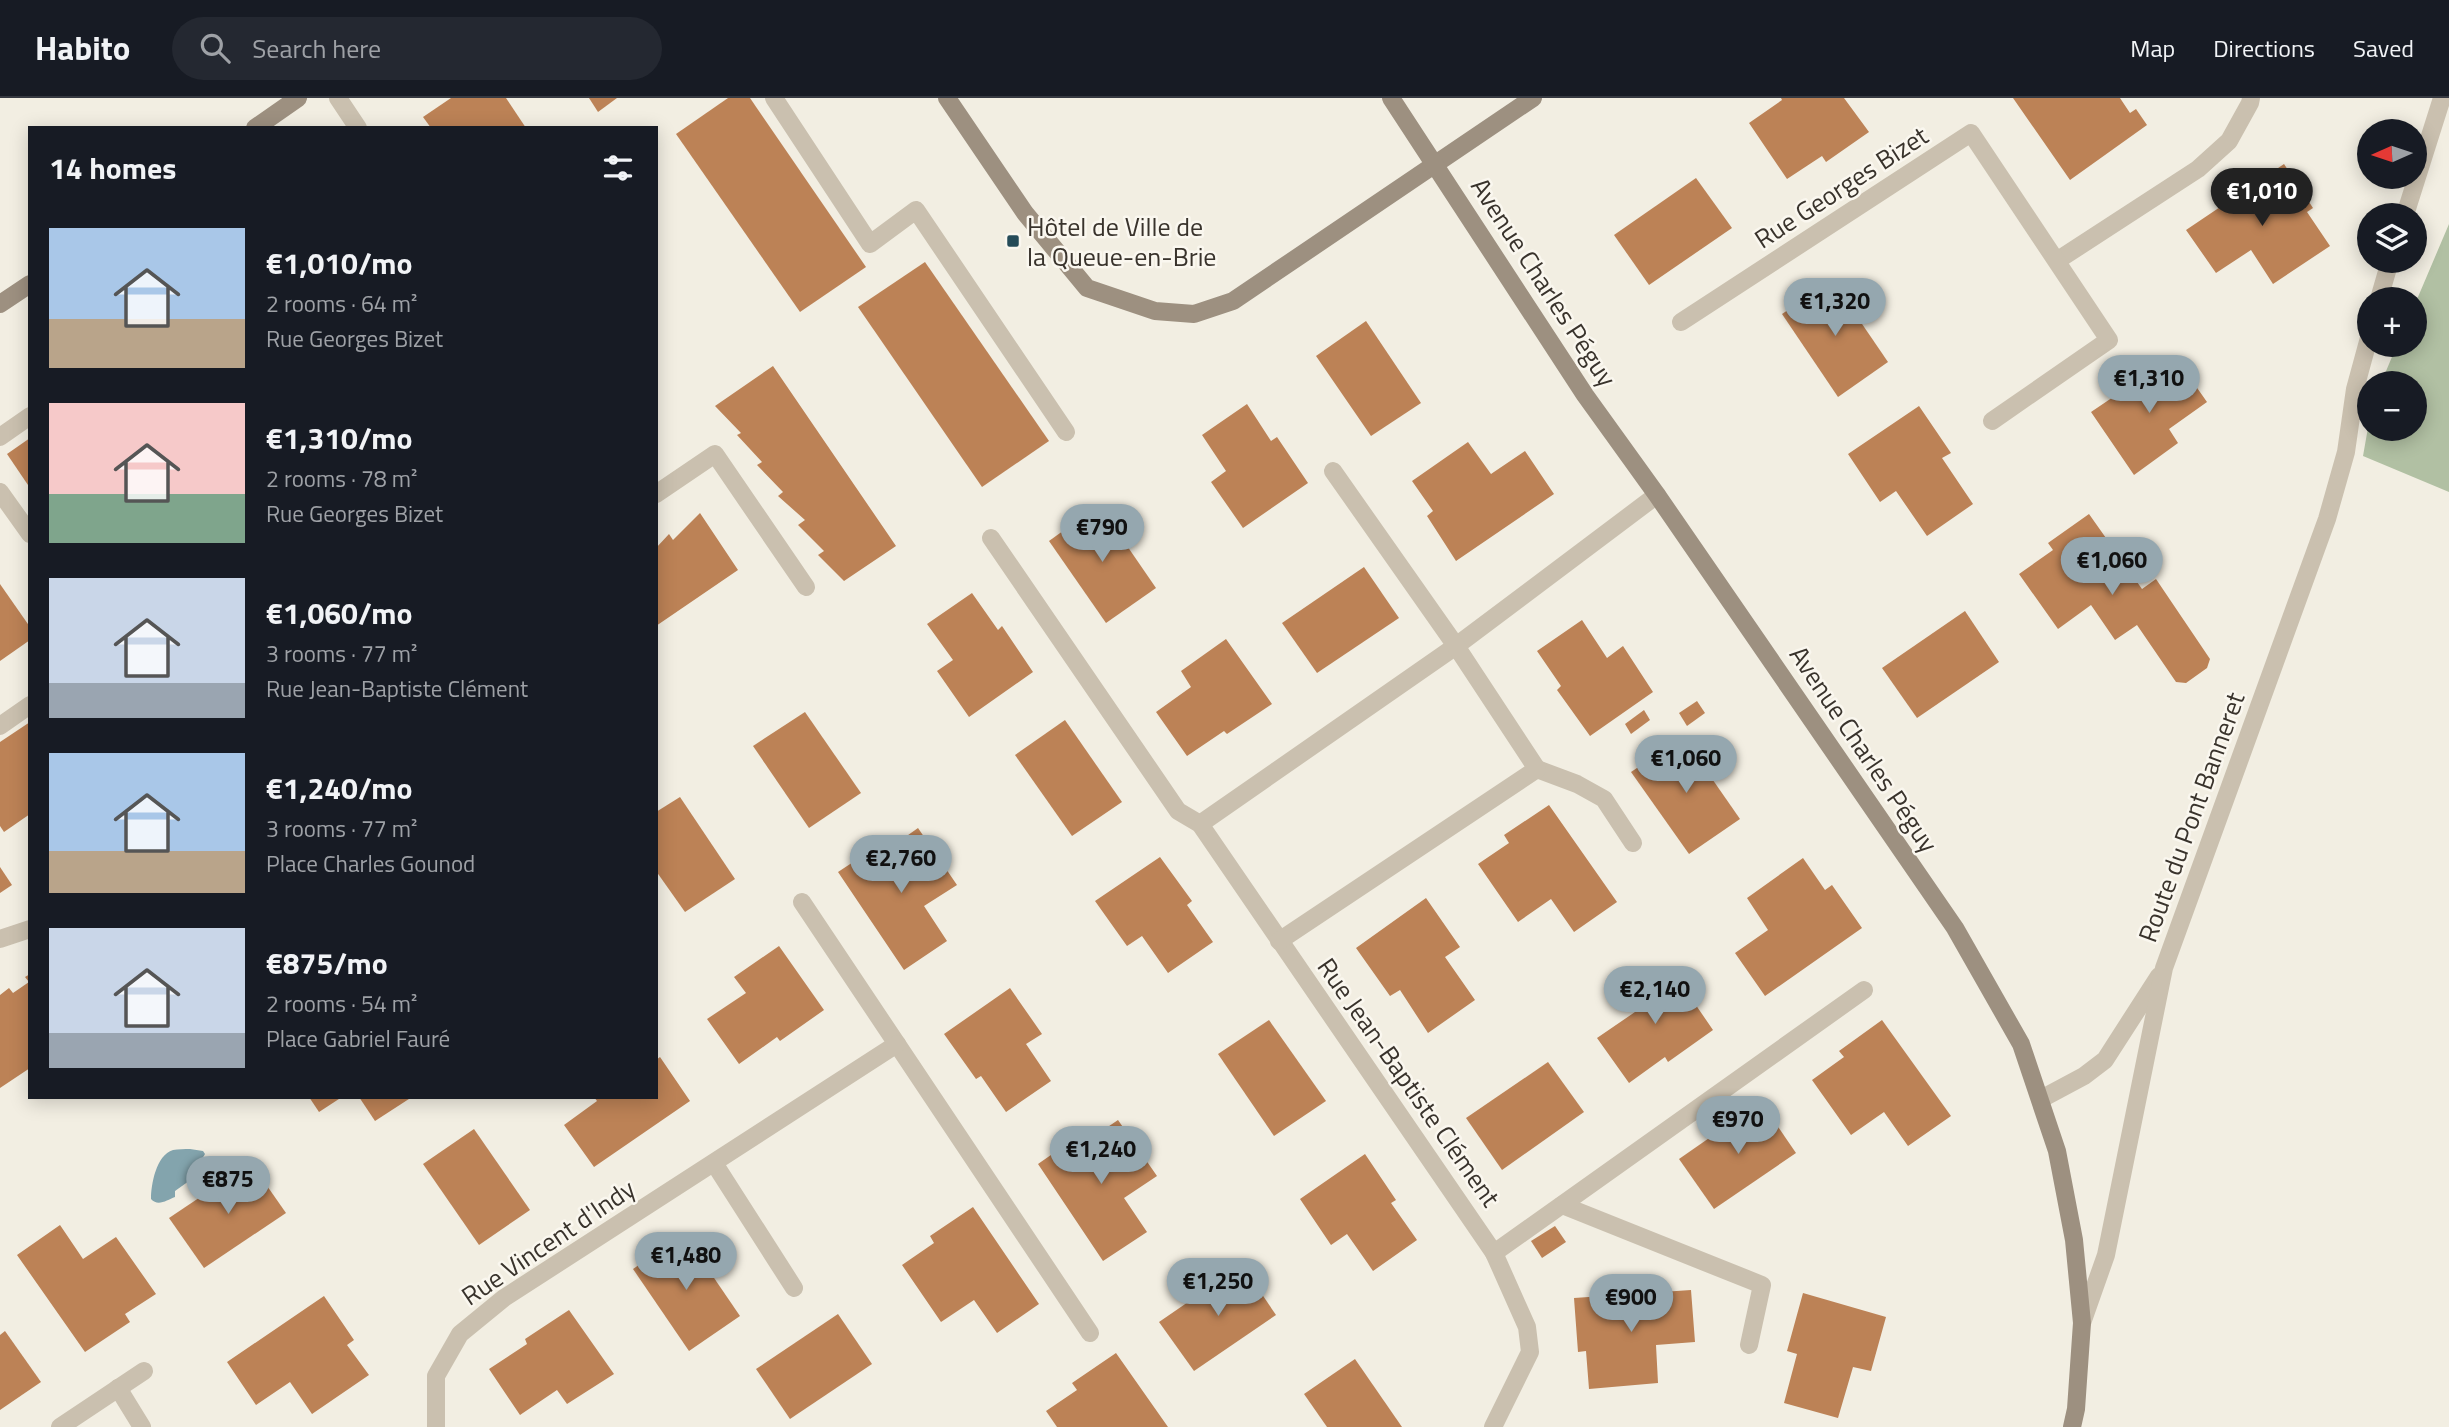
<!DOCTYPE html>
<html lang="en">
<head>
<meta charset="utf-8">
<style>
  :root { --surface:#171b24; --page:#242831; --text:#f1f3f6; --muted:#9ea1a6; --line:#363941; --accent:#95a7af }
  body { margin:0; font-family:"Titillium Web",sans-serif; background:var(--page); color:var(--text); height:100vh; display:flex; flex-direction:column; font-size:26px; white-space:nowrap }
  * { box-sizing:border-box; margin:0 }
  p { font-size:23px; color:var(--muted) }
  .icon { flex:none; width:38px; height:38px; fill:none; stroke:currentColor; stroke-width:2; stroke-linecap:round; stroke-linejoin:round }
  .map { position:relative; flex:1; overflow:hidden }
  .sheet { position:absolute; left:28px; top:28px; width:630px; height:973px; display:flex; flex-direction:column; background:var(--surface); border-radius:0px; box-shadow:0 4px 18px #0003 }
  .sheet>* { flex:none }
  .needle { width:46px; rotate:267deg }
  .fabs { position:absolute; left:2357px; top:21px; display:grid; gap:14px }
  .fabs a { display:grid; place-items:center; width:70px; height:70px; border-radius:50%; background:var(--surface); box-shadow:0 4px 18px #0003; font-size:35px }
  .price { position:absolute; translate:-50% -60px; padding:0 16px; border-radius:24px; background:var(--accent); color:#111; font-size:23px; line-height:46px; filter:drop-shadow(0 2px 4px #0008) }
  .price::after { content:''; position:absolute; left:50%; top:42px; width:21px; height:16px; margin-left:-10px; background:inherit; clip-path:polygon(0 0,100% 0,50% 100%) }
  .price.on { background:#222; color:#fff }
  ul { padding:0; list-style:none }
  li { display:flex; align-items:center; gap:21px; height:175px; padding:0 21px }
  li span { display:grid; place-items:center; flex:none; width:196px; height:140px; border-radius:0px; color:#555 }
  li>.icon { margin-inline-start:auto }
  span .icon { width:84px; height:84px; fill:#fffc; stroke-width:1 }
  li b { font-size:30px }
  h2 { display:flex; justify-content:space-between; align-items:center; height:84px; padding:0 21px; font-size:30px }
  header { display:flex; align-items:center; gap:42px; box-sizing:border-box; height:98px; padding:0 35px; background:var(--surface); border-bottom:2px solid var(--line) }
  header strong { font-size:33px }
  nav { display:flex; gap:38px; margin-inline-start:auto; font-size:24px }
  .search { width:490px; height:63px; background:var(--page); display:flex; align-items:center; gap:18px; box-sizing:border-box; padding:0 24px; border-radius:38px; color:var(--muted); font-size:26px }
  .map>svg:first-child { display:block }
  .green { fill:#b1c0a3 }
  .water { fill:#83a4ad }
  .building { fill:#bc8256 }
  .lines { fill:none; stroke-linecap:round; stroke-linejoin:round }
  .street { stroke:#cac0af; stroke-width:18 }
  .secondary { stroke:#9d9080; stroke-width:18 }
  .poi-dot { fill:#254b58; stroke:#faf7ef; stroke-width:2.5 }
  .labels { text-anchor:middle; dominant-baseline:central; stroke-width:5; stroke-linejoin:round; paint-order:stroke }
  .street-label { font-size:26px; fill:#39332c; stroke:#faf7ef }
  .poi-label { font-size:26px; fill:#39332c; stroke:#faf7ef; text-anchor:start }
</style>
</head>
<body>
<header>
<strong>Habito</strong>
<div class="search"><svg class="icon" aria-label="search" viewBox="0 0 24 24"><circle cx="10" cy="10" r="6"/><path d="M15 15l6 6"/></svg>Search here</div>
<nav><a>Map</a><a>Directions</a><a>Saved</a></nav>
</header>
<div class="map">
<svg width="2449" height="1329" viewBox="0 0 2449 1329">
  <rect width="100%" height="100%" fill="#f2eee2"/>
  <path class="green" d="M 2449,126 L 2449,394 L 2363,358 L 2369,324 L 2370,331 L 2415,331 L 2415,285 L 2381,285 L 2397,247 L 2415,247 L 2415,206 Z"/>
  <path class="water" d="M 190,1051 L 203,1053 L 205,1056 L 189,1083 L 175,1093 L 175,1099 C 167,1102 158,1109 151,1101 C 151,1087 156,1057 173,1052 C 178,1051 185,1051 190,1051 Z"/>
  <g class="building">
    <path d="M 451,0 L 506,0 L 526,30 L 431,30 L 423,19 Z"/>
    <path d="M 589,0 L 617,0 L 598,14 Z"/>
    <path d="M 728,0 L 750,0 L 866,169 L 800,214 L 676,36 Z"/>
    <path d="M 1781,0 L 1844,0 L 1869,34 L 1826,64 L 1822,58 L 1787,81 L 1749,25 L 1782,2 Z"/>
    <path d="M 2013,0 L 2120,0 L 2130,15 L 2136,11 L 2147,27 L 2070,82 Z"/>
    <path d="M 2284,66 L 2313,110 L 2307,114 L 2330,148 L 2273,186 L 2251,152 L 2216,175 L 2186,132 Z"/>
    <path d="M 1696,80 L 1732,130 L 1649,187 L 1614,137 Z"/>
    <path d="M 925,164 L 1049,343 L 982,389 L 858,209 Z"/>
    <path d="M 1832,182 L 1888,264 L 1838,299 L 1782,216 Z"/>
    <path d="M 1366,223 L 1421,305 L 1371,338 L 1316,258 Z"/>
    <path d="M 2176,260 L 2207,304 L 2169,331 L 2178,345 L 2134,377 L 2091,314 L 2128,289 L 2131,292 Z"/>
    <path d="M 773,268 L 896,448 L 844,483 L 818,457 L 824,453 L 798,427 L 805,422 L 778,398 L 783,394 L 757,367 L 762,364 L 737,337 L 741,335 L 715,308 Z"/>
    <path d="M 1247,306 L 1271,343 L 1277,339 L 1308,385 L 1243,430 L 1211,384 L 1226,373 L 1202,337 Z"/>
    <path d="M 1919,308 L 1951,355 L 1942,360 L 1973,406 L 1927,438 L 1896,393 L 1880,404 L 1848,356 Z"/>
    <path d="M 30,340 L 30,390 L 7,356 Z"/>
    <path d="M 1468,344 L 1491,376 L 1525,353 L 1554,396 L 1456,463 L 1427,418 L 1433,413 L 1412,383 Z"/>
    <path d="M 1099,407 L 1156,490 L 1106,525 L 1049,443 Z"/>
    <path d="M 700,415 L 738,472 L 656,528 L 656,450 L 669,436 L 673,442 Z"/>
    <path d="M 2089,416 L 2142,491 L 2156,481 L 2210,561 L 2207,570 L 2186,585 L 2176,584 L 2137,527 L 2115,542 L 2091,507 L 2058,531 L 2019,476 L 2053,452 L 2048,445 Z"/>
    <path d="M 1364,469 L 1399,520 L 1317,575 L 1282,525 Z"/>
    <path d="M 0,486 L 30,529 L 30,542 L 0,563 Z"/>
    <path d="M 972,495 L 998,532 L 1002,528 L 1033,574 L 969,619 L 937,573 L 953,562 L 927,526 Z"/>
    <path d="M 1965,513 L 1999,564 L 1917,620 L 1882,570 Z"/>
    <path d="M 1582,522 L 1607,560 L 1623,548 L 1653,594 L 1590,638 L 1557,592 L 1561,588 L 1537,553 Z"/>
    <path d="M 1226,541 L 1272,606 L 1227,636 L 1224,633 L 1187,658 L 1156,614 L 1191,589 L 1181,573 Z"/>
    <path d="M 1697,603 L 1705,615 L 1687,628 L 1679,615 Z"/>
    <path d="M 1644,612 L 1650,622 L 1631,636 L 1625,626 Z"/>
    <path d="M 805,614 L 861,695 L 809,730 L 753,648 Z"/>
    <path d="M 1065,622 L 1122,704 L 1072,738 L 1015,657 Z"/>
    <path d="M 30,624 L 30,716 L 4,734 L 0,728 L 0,644 Z"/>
    <path d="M 1683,639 L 1740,721 L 1689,756 L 1631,674 Z"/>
    <path d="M 680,699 L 735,781 L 685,814 L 656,773 L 656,714 Z"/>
    <path d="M 1549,707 L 1617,804 L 1574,834 L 1551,801 L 1518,824 L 1478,766 L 1509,745 L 1504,737 Z"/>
    <path d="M 918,730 L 957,787 L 924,808 L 947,843 L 904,872 L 838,774 L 882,745 L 887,752 Z"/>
    <path d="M 1160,759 L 1192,803 L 1187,807 L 1213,844 L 1168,875 L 1142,838 L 1127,848 L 1095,803 Z"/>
    <path d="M 1803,760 L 1825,792 L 1832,787 L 1862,830 L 1765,898 L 1735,855 L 1768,832 L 1747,800 Z"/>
    <path d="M 0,769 L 12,787 L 0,795 Z"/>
    <path d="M 1426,800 L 1460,849 L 1445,859 L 1475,902 L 1428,935 L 1400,892 L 1390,898 L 1356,850 Z"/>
    <path d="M 779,848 L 824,912 L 780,943 L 777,939 L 739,966 L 707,921 L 746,895 L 734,879 Z"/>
    <path d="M 1669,868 L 1713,932 L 1668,964 L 1665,959 L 1629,985 L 1597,940 L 1635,914 L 1624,899 Z"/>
    <path d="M 30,876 L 30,970 L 0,990 L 0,897 L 9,890 L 13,895 L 29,884 L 25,879 Z"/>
    <path d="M 1010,890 L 1042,936 L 1026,946 L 1051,983 L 1006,1014 L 981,978 L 976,981 L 944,936 Z"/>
    <path d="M 1269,922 L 1326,1003 L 1274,1038 L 1218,956 Z"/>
    <path d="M 1882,922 L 1951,1018 L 1908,1048 L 1884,1014 L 1851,1037 L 1812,982 L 1844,959 L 1839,953 Z"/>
    <path d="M 660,959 L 690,1003 L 594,1069 L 564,1027 L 597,1003 L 594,999 L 656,999 L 656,962 Z"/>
    <path d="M 1548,964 L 1584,1014 L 1502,1072 L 1466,1020 Z"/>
    <path d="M 309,999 L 342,999 L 319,1014 Z"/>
    <path d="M 359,999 L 412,999 L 375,1023 Z"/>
    <path d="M 1761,1004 L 1796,1055 L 1714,1111 L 1679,1061 Z"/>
    <path d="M 1118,1022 L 1157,1078 L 1124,1100 L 1147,1134 L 1103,1163 L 1038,1066 L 1081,1036 L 1087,1043 Z"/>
    <path d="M 474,1031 L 530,1112 L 479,1147 L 423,1066 Z"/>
    <path d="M 1365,1056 L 1396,1102 L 1391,1105 L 1417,1142 L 1373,1173 L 1347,1136 L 1331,1147 L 1300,1101 Z"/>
    <path d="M 251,1065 L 286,1115 L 204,1170 L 169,1120 Z"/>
    <path d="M 973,1109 L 1039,1206 L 997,1235 L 974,1202 L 941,1224 L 902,1167 L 934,1145 L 930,1138 Z"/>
    <path d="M 60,1127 L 83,1161 L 116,1139 L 156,1196 L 125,1216 L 130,1224 L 85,1254 L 17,1157 Z"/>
    <path d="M 1555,1128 L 1566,1144 L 1542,1160 L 1531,1143 Z"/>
    <path d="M 684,1136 L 740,1218 L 689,1253 L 633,1171 Z"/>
    <path d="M 1242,1167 L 1276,1217 L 1194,1273 L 1159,1224 Z"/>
    <path d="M 1691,1192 L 1695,1244 L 1656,1247 L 1658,1285 L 1589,1291 L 1586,1253 L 1578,1254 L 1574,1200 Z"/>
    <path d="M 1803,1195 L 1886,1219 L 1871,1273 L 1853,1269 L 1838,1320 L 1784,1305 L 1797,1256 L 1787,1253 Z"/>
    <path d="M 324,1198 L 354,1242 L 347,1247 L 369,1277 L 312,1316 L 290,1284 L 256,1307 L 227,1264 Z"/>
    <path d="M 569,1212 L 614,1276 L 567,1306 L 557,1292 L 520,1317 L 489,1271 L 527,1246 L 525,1241 Z"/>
    <path d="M 838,1216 L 872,1266 L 790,1321 L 756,1271 Z"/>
    <path d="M 5,1233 L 41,1284 L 0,1312 L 0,1237 Z"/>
    <path d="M 1116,1255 L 1168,1329 L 1057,1329 L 1046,1313 L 1077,1292 L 1072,1285 Z"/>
    <path d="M 1355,1261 L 1402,1329 L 1327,1329 L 1304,1296 Z"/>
  </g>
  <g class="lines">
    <g class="street">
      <path d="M 338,0 L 358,30"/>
      <path d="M 774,0 L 870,146 L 916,112 L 1066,334"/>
      <path d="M 2405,117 L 2442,0"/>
      <path d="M 2058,162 L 2198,71 L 2229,43 L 2250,5 L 2251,0"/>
      <path d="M 2379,201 L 2390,163"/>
      <path d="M 1681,224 L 1971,35 L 2109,242 L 1992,323"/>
      <path d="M 0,339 L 30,318"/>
      <path d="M 0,394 L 30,436"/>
      <path d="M 656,396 L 715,356 L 806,489"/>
      <path d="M 991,440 L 1178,713 L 1200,726 L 1494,1155 L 1527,1229 L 1530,1254 L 1493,1329"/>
      <path d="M 0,628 L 30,607"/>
      <path d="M 1537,671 L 1577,686 L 1604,701 L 1633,745"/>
      <path d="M 1200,726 L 1456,548 L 1657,397"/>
      <path d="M 802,804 L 1090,1235"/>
      <path d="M 0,841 L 30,831"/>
      <path d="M 1279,843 L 1537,671 L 1456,548 L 1333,373"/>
      <path d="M 2041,1001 L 2084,978 L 2105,962 L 2159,878"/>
      <path d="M 714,1065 L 794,1190"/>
      <path d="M 1562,1107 L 1762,1187 L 1749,1247"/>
      <path d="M 1494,1155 L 1864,892"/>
      <path d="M 2082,1225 L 2106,1157 L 2164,870 L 2327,421 L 2346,354 L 2355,291 L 2370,236"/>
      <path d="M 118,1290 L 142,1329"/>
      <path d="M 60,1329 L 144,1273"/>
      <path d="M 436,1329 L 436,1278 L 460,1236 L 504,1200 L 897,946"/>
    </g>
    <g class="secondary">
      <path d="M 947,0 L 1025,115 L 1087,190 L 1155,213 L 1194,216 L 1233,203 L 1533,0"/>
      <path d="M 1391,0 L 1585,297 L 1657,397 L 1955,830 L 2021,946 L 2057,1053 L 2074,1142 L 2082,1225 L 2076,1311 L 2072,1329"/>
      <path d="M 255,30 L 298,0"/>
      <path d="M 0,206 L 30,186"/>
    </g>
  </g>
  <rect class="poi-dot" x="1006" y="136" width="14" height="14" rx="3.5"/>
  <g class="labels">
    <g class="street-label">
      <text transform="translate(1841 89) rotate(-33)">Rue Georges Bizet</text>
      <text transform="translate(1544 184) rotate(57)">Avenue Charles Péguy</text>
      <text transform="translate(1864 651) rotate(56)">Avenue Charles Péguy</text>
      <text transform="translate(2191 719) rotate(-70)">Route du Pont Banneret</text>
      <text transform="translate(1409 984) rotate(55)">Rue Jean-Baptiste Clément</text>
      <text transform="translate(548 1144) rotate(-34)">Rue Vincent d'Indy</text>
    </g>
    <g class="poi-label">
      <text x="1027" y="128">Hôtel de Ville de<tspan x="1027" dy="30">la Queue-en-Brie</tspan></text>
    </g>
  </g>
</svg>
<div class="fabs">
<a><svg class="needle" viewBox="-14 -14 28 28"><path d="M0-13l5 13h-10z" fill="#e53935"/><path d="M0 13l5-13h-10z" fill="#9ea1a6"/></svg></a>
<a><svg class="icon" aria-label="layers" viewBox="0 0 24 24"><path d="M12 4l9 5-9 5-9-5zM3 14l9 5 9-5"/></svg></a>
<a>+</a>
<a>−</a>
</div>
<b class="price on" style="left:2262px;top:130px">€1,010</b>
<b class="price" style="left:1835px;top:240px">€1,320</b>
<b class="price" style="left:2149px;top:317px">€1,310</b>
<b class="price" style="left:1102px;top:466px">€790</b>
<b class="price" style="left:2112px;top:499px">€1,060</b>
<b class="price" style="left:1686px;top:697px">€1,060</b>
<b class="price" style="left:901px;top:797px">€2,760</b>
<b class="price" style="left:1655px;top:928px">€2,140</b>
<b class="price" style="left:1738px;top:1058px">€970</b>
<b class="price" style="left:1101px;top:1088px">€1,240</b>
<b class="price" style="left:228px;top:1118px">€875</b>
<b class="price" style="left:686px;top:1194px">€1,480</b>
<b class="price" style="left:1218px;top:1220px">€1,250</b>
<b class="price" style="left:1631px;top:1236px">€900</b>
<section class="sheet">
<h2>14 homes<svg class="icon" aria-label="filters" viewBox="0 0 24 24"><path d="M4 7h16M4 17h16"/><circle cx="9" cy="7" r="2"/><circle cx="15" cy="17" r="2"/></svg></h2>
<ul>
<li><span style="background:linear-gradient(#a9c7e8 65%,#b9a48a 0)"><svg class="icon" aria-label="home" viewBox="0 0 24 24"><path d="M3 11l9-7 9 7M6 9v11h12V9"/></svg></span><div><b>€1,010/mo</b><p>2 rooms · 64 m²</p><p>Rue Georges Bizet</p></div></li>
<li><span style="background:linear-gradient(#f6c9c9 65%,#7fa58c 0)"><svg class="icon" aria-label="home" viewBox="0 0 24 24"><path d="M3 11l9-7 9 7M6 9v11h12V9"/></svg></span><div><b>€1,310/mo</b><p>2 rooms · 78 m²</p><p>Rue Georges Bizet</p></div></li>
<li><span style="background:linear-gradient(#c9d6e8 75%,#9aa5b1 0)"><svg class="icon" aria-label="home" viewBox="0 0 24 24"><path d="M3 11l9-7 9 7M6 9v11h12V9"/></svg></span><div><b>€1,060/mo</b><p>3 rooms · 77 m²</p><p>Rue Jean-Baptiste Clément</p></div></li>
<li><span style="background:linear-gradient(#a9c7e8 70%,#b9a48a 0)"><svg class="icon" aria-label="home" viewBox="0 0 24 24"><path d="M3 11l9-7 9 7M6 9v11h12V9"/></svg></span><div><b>€1,240/mo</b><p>3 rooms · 77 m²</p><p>Place Charles Gounod</p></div></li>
<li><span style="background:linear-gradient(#c9d6e8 75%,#9aa5b1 0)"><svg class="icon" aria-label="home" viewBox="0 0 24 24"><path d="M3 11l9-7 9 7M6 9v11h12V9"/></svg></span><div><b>€875/mo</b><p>2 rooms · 54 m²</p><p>Place Gabriel Fauré</p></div></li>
</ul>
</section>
</div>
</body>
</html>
